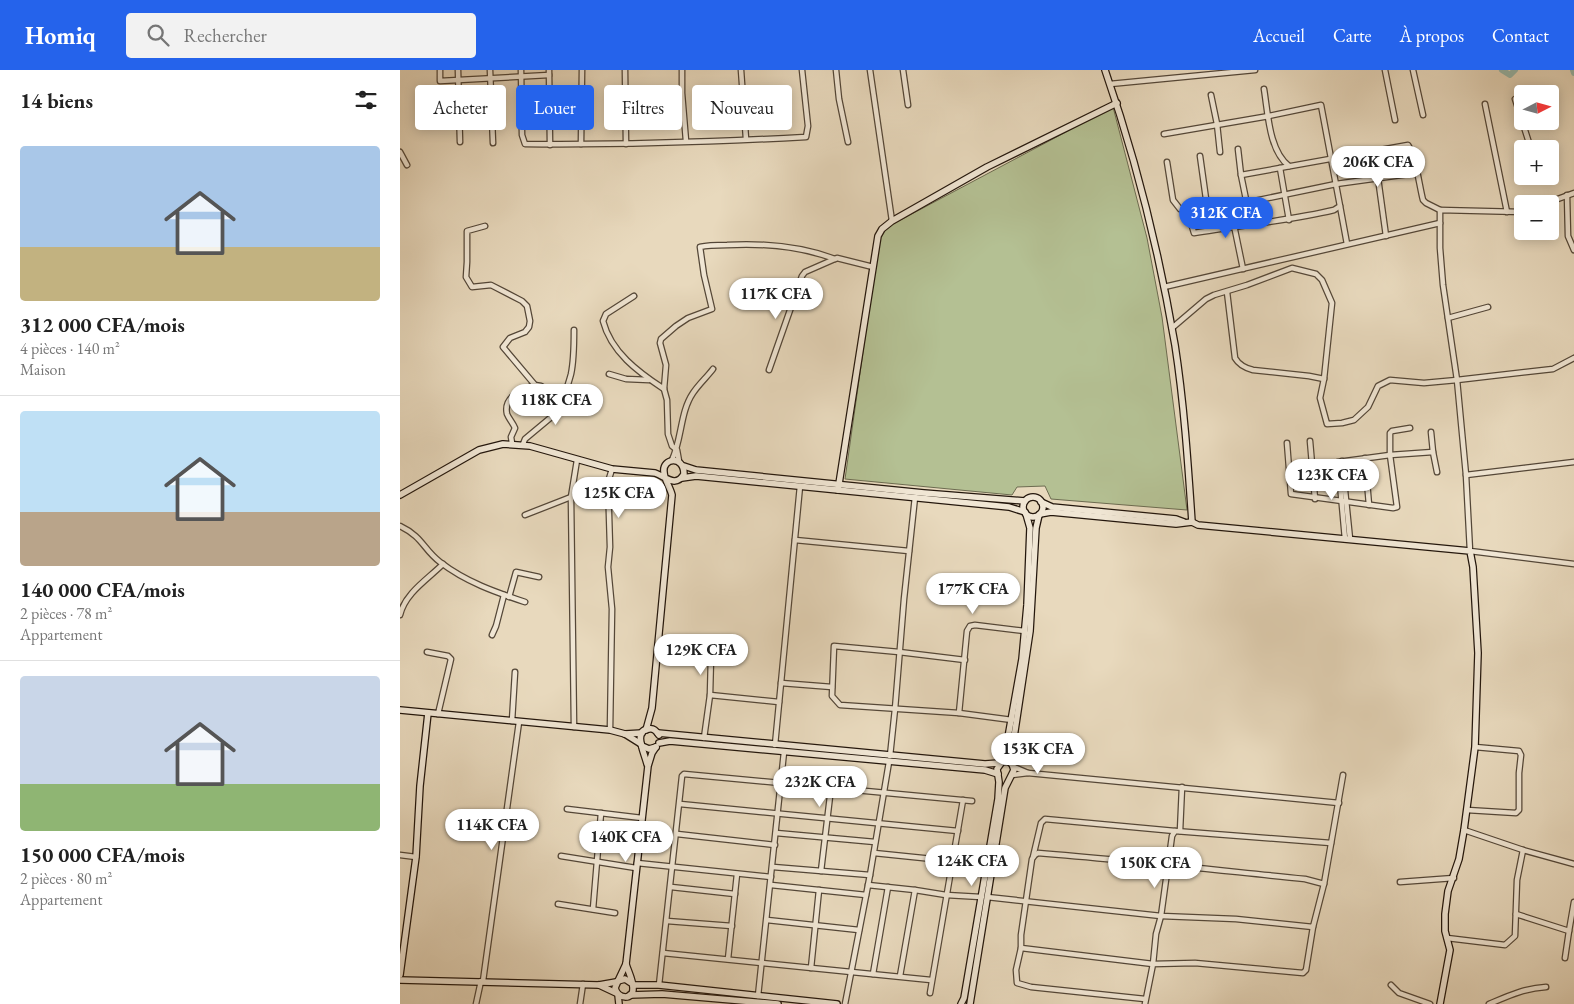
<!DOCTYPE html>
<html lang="fr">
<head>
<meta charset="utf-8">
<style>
  :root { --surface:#fff; --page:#f2f2f2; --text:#222; --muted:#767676; --line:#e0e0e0; --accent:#2563eb }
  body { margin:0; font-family:"EB Garamond",serif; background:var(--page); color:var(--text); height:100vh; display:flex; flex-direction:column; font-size:19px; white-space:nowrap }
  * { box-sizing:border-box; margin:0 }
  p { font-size:16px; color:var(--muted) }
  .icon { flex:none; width:28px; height:28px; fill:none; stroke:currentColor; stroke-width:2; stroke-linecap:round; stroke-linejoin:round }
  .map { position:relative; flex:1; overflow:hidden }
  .sheet { display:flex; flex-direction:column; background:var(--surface); width:400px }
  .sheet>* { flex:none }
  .hud { position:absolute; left:15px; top:15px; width:475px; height:45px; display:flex; gap:10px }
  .needle { width:32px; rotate:84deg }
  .fabs { position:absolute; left:1114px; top:15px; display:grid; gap:10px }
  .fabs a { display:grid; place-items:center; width:45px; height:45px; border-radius:5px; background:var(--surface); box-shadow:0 2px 12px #0003; font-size:25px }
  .price { position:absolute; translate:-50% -42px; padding:0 11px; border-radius:18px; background:#fff; color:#222; font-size:16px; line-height:32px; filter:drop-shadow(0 1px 2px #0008) }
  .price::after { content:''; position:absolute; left:50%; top:30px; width:15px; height:11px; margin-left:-8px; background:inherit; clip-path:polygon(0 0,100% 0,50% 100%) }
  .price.active { background:var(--accent); color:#fff }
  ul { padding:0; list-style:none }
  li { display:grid; align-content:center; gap:10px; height:265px; padding:0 20px }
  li+li { border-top:1px solid var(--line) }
  li span { display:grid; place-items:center; height:155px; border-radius:5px; color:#555 }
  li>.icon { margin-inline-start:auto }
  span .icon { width:90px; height:90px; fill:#fffc; stroke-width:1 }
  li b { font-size:21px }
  h2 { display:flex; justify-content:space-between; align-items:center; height:60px; padding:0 20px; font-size:21px }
  .tag { padding:0 18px; border-radius:5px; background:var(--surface); box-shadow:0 2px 12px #0003; font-size:18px; line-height:45px }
  .tag.active { background:var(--accent); color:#fff }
  header { display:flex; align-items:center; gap:30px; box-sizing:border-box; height:70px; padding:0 25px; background:var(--accent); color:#fff }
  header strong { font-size:24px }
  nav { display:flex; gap:28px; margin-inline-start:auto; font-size:18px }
  .search { width:350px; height:45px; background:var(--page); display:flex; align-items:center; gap:12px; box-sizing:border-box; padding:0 18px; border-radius:5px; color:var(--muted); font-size:19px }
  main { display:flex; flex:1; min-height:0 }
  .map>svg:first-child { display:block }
  .green { fill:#b4c093; stroke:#6c6b50 }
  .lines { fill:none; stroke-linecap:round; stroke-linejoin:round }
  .river { stroke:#98baad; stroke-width:6 }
  .street-casing { stroke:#544738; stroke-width:7 }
  .secondary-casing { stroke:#23160c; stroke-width:8 }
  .street { stroke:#f0e6d4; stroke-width:4.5 }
  .secondary { stroke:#f0e6d4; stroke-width:5.5 }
</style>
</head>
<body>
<header>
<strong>Homiq</strong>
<div class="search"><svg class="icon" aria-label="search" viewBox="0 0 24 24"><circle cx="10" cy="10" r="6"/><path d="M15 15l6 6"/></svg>Rechercher</div>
<nav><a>Accueil</a><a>Carte</a><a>À propos</a><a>Contact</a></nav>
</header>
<main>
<section class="sheet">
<h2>14 biens<svg class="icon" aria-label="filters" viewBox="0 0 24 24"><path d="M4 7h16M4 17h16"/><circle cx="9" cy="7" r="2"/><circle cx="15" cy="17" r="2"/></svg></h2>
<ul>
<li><span style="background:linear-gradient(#a9c7e8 65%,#c2b280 0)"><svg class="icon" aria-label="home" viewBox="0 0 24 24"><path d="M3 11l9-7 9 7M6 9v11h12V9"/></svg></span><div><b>312 000 CFA/mois</b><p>4 pièces · 140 m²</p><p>Maison</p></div></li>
<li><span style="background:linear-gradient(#bfe0f5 65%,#b9a48a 0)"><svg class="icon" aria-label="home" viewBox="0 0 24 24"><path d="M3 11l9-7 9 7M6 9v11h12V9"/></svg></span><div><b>140 000 CFA/mois</b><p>2 pièces · 78 m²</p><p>Appartement</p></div></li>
<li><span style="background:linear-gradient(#c9d6e8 70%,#8fb573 0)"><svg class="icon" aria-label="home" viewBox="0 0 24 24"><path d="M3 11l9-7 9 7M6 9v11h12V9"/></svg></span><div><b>150 000 CFA/mois</b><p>2 pièces · 80 m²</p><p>Appartement</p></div></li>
</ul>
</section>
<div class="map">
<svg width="1174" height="934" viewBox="0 0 1174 934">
  <rect width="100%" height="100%" fill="#e8d9bd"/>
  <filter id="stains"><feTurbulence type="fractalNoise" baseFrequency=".004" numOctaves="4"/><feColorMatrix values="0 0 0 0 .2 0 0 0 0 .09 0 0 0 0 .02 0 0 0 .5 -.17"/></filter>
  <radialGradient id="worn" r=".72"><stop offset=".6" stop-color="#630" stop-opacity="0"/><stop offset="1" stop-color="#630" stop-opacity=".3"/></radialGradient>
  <path class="green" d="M 713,37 L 747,168 L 762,247 L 787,440 L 651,429 L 645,416 L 617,417 L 612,425 L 445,409 L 479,169 L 484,161 L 491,155 Z"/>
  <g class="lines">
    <g class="river">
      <path d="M 1102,0 L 1110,5 L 1115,0"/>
      <path d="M 1173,0 L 1174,3"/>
    </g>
    <defs>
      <g id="street">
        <path d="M 40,0 L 40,11 L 149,5"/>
        <path d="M 58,0 L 60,72"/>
        <path d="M 90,0 L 93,73"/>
        <path d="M 121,0 L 122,65 L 125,74 C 218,75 312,72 406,67 L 408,56 L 402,0"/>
        <path d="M 149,0 L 150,75"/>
        <path d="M 225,0 L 226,74"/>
        <path d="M 282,0 L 282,23 L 286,71"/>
        <path d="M 341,0 L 346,69"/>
        <path d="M 436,0 L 439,29 L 448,72"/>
        <path d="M 470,0 L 492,151"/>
        <path d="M 503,0 L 508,35"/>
        <path d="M 985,0 L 995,50"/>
        <path d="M 1013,0 L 1023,45"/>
        <path d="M 710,14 L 855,0"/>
        <path d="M 864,19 C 868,43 869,81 889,96"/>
        <path d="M 811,25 L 817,54 L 820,82"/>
        <path d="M 1115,29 L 1131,79"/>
        <path d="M 1085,34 L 1107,142"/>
        <path d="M 764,64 L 869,46 L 921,35 L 940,136 L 934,140 C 888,151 841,155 794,163 L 787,140"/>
        <path d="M 181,74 L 182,0"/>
        <path d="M 838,79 L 841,105 L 851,154"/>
        <path d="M 0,82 L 7,95"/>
        <path d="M 800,86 L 807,136"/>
        <path d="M 767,92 L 773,130 L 780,139 L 787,140 L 807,136 L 830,136 L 936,114 L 1016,103"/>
        <path d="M 880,98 L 889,150"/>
        <path d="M 841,105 L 1008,75 C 1016,87 1019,114 1023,130 L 1026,133 L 1040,140"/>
        <path d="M 978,108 L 986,166"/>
        <path d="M 1167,125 L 1168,166 L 1174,180"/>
        <path d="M 1144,134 L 1174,123"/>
        <path d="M 830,136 L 843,199"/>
        <path d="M 940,136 L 947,174"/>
        <path d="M 1122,142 L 1040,140 L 1040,178 L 1043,215 L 1057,310 L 1066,405 L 1070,481 L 1174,494"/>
        <path d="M 85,156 L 67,161 L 67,192 L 66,207 L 72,217 L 91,215 L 122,231 L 127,236 L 130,251 L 129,257 L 125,262 L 110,268 L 103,277 L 135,315 L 141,316 L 162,329"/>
        <path d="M 764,217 L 1040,153"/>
        <path d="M 827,222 L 835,288 C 839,295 845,298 853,300 L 909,306 L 924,309"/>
        <path d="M 234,226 L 206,244 L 203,251 C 211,282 238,302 264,319"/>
        <path d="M 1048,248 L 1088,237"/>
        <path d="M 772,258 L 806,229 L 814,225 L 847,215 L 892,198 L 916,204 L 922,210 L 932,233 L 924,309 L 920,328 L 927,354 L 942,353 L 954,350 L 968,337 L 978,316 L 990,310 L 1024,313 L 1057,310 L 1153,299 L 1174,288"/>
        <path d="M 369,300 L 402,206 L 405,202 L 437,188 L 473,197"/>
        <path d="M 209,304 L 226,309 L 249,310"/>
        <path d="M 161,339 C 163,327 168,316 171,304 C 174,290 174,275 174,260"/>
        <path d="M 1031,362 L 1033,382"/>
        <path d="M 910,371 L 915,429"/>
        <path d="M 112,373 L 111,367 L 115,358 C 113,353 109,349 107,344 C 103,326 122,320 135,315"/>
        <path d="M 887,373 L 891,424 L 993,438 L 997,437 L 990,385 L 990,363 L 992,361 L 1010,358"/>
        <path d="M 123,374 L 125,369 L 161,339 L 186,337"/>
        <path d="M 965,388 L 969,435"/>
        <path d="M 272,390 C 282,369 280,342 293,323 C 299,314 307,307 313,299"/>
        <path d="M 279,391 L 277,380 L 272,376 L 268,364 L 267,330 L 264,319 L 266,295 L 260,273 L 261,269 L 276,256 L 288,248 L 312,239 L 304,205 L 300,177 C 308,175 318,175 327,175 C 364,173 400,176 435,189"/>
        <path d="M 942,391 L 950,469"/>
        <path d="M 1066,405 L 1174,392"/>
        <path d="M 125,445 L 171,427"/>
        <path d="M 0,456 C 23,467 23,479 40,492 C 66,512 95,522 125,532"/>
        <path d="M 945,469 L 938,392 L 990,385 L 1033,382 L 1037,402"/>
        <path d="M 395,470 L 509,481"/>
        <path d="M 109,527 L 116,502 L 139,507"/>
        <path d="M 0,545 C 5,523 28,509 43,494"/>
        <path d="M 92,565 L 96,556 L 104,525"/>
        <path d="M 27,582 L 48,586 L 51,589 L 38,644"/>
        <path d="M 565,590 L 499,582 L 434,576 L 432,626 L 440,635 L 559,643 L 612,650"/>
        <path d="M 381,613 L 432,617"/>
        <path d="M 310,625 L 311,587"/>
        <path d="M 559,643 L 567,561 L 570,556 L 575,555 L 625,561"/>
        <path d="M 112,651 L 115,602"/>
        <path d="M 174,657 L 171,427 L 177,390"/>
        <path d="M 210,660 L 212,539 L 208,497 L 210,477 L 208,412 L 212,399"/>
        <path d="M 304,668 L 310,625 L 379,632"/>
        <path d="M 375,675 L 400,416"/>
        <path d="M 490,686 L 495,639 L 504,529 L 515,427"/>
        <path d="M 628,703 L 939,733"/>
        <path d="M 612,705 L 628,703 L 614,697"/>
        <path d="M 280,734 L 558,761"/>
        <path d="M 167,739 L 242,748"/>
        <path d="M 1067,740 L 1116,743 L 1119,740 L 1119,703 L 1121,685 L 1119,681 L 1075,677"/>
        <path d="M 1064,760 L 1123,780 L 1174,794"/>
        <path d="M 780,761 L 782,717"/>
        <path d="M 376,763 L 475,772"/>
        <path d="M 277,764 L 375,775"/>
        <path d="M 474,783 L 552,791"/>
        <path d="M 0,785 L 16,787"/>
        <path d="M 161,786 L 236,798"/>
        <path d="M 633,787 L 641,753 L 645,749 L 775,761"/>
        <path d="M 237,793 L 371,807"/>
        <path d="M 373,797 L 470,805"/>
        <path d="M 421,801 L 431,718"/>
        <path d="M 1000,812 L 1054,808"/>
        <path d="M 924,814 L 905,809 C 816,800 727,790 638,783 L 635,785 L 632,789 L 621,865 L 621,878 L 753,894 L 756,864 L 761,846 L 772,766 L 775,761 L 931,773"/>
        <path d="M 371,815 L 466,825"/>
        <path d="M 468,815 L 515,820 L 500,906"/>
        <path d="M 271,817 L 335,824"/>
        <path d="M 515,820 L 546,825 L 581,827"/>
        <path d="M 587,827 L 761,846 L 836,849 L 913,857 L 924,814 L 943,705"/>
        <path d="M 158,834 L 215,843"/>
        <path d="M 193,839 L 201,743"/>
        <path d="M 1116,844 L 1169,861 L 1165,888"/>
        <path d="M 367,850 L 459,860"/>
        <path d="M 267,851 L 332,856"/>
        <path d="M 1169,861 L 1174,832"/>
        <path d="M 1047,868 L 1105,875 L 1115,866 L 1117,810 L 1123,780"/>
        <path d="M 621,878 L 616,900 L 617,913 L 631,917 L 745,929"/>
        <path d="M 263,883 L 531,910"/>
        <path d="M 328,889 L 337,804"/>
        <path d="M 411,898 L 419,820"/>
        <path d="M 473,904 L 488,817"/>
        <path d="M 83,911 L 119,652"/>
        <path d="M 259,915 L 282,706 L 284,704 L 572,731"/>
        <path d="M 991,915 L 999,923 L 1030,934"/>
        <path d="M 530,923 L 563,730"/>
        <path d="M 358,926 L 384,682"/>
        <path d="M 76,934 L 81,911"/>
        <path d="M 180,934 L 183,914"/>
        <path d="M 445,934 L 470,805 L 489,692"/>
        <path d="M 745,934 L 753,894 L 795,893 L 903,903 L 906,900 L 913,857"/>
        <path d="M 1089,934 C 1108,926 1125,918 1146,917"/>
      </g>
      <g id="secondary">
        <path d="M 705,0 C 736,89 759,182 775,275 C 784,333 788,393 792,452"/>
        <path d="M 284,396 L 296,400 L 524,423 L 625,431"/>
        <path d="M 282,408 L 296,406 L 609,437 L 625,442"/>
        <path d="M 438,420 L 478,166 L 482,159 L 492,151 L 587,97 L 717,33"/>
        <path d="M 0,425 L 79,380 L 103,374 L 130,376 L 212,399 L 255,403 C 266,407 276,418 284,404 C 284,385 262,388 264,402 C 264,409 270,417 272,425 L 252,638 L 246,660"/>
        <circle cx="633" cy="437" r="10"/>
        <path d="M 641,432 L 652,437 L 776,449 L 784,452"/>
        <path d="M 640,444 L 651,442 L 776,454 L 792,452 L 798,455 L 1070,481 L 1073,497 L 1078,583 L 1075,677 L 1064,760 L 1059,789 L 1048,821 L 1045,844 L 1045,861 L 1050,880 L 1040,934"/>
        <path d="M 0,640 L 210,660 L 225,664 L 241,674"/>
        <path d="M 258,663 L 585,694 L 599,693"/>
        <path d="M 225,664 L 242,663"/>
        <path d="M 259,673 L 270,671 L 585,700 L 598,704"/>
        <path d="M 242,676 L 249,679 L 256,677"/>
        <path d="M 601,692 L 605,684 L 622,589 L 627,535 L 630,458 L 626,444"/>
        <path d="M 611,693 L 611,687 L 630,561 L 636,458 L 639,445"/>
        <path d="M 247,694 C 245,684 232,660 249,659 C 254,658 256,661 259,665"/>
        <path d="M 226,894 C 228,901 233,910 233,918 C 234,930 218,930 215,918 L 218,911 L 225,909 L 231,913"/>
        <path d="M 0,905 L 16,787 L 20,716 L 28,643"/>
        <path d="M 0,910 L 199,915 L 216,912"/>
        <path d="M 218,911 L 226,894 L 248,696 L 252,683 L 256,677"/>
        <path d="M 199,915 L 216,923"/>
        <path d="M 233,915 L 259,915 L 437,934"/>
        <path d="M 218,925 L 219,934"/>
        <path d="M 230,925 L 262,924 L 378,934"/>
        <path d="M 561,934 L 564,928 L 598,729 L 599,712 L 597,699 L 602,692 L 608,691 L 612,694 L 614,700 L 605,718 L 570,934"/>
      </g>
    </defs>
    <use href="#street" class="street-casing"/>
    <use href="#secondary" class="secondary-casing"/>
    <use href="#street" class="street"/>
    <use href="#secondary" class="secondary"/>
  </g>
  <rect width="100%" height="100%" filter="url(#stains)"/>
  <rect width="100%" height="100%" fill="url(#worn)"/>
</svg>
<div class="fabs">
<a><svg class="needle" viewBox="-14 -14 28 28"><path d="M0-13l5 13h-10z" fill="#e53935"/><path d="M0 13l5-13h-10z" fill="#767676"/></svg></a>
<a>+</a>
<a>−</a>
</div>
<b class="price" style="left:978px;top:118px">206K CFA</b>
<b class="price active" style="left:826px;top:169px">312K CFA</b>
<b class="price" style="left:376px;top:250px">117K CFA</b>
<b class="price" style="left:156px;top:356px">118K CFA</b>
<b class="price" style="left:932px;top:431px">123K CFA</b>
<b class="price" style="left:219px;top:449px">125K CFA</b>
<b class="price" style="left:573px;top:545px">177K CFA</b>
<b class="price" style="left:301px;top:606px">129K CFA</b>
<b class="price" style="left:638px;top:705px">153K CFA</b>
<b class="price" style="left:420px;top:738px">232K CFA</b>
<b class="price" style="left:92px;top:781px">114K CFA</b>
<b class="price" style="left:226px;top:793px">140K CFA</b>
<b class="price" style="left:572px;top:817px">124K CFA</b>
<b class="price" style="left:755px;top:819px">150K CFA</b>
<div class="hud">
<a class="tag">Acheter</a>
<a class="tag active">Louer</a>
<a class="tag">Filtres</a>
<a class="tag">Nouveau</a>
</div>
</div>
</main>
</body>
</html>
